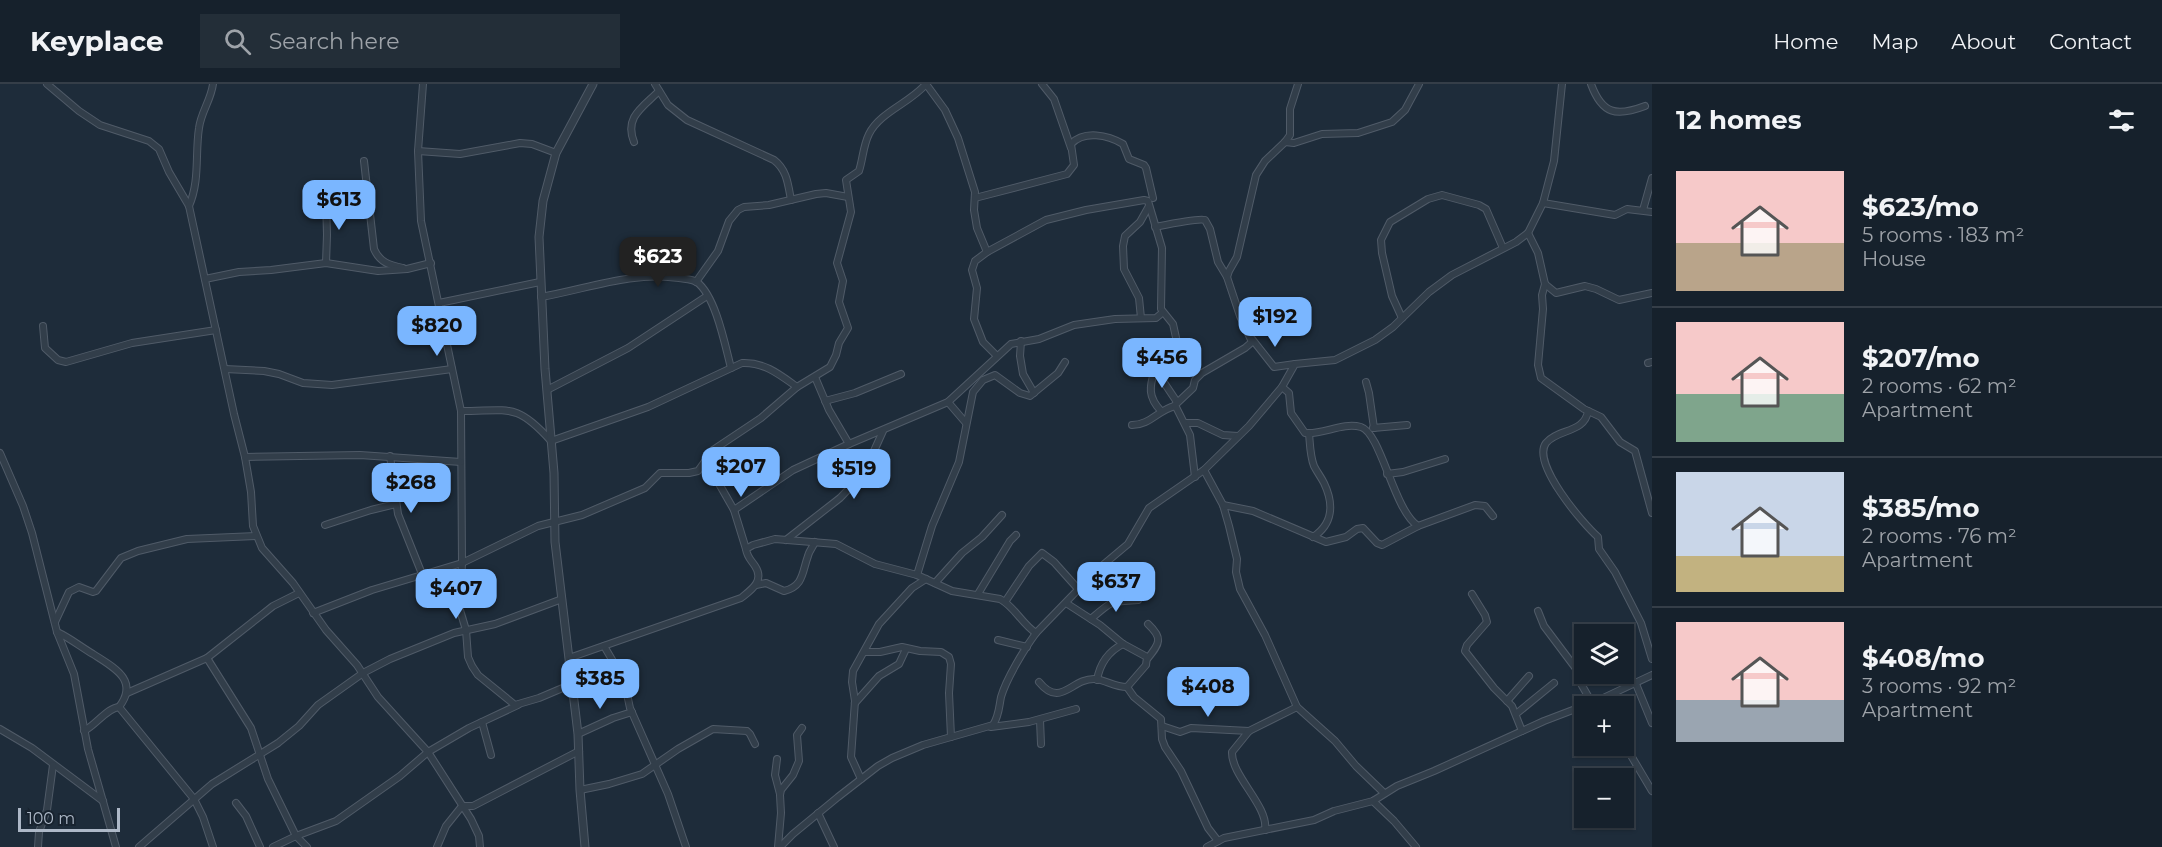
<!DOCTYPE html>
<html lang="en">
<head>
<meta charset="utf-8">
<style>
  :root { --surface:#16212c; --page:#232e38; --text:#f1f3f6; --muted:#9ea3a9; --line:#353e48; --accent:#7ab6ff }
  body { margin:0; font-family:Montserrat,sans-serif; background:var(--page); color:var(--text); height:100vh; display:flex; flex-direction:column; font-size:22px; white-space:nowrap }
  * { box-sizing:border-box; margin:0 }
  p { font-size:20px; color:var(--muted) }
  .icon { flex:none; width:33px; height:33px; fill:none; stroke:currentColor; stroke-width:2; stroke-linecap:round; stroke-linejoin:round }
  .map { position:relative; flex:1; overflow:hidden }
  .drawer { display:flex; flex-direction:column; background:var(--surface); width:510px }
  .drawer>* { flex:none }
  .fabs { position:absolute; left:1574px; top:540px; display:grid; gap:12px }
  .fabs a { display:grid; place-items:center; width:60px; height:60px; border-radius:0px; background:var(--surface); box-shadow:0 2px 4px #0004,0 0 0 2px var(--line); font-size:30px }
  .scale { position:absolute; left:18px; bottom:15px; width:102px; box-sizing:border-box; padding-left:6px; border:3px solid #adb8c7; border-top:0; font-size:16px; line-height:21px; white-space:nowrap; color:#adb8c7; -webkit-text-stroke:4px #18232f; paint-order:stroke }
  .price { position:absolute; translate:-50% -51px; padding:0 14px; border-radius:12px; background:var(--accent); color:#111; font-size:20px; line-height:39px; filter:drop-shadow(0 2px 3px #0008) }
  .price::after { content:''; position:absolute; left:50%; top:36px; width:18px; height:14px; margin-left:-9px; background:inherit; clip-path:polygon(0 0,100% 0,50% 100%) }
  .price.on { background:#222; color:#fff }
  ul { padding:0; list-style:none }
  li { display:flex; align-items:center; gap:18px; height:150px; padding:0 24px }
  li+li { border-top:2px solid var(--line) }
  li span { display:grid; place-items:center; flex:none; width:168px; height:120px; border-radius:0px; color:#555 }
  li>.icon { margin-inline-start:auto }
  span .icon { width:72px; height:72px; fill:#fffc; stroke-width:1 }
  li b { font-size:26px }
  h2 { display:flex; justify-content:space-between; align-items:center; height:72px; padding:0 24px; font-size:26px }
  header { display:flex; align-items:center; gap:36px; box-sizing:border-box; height:84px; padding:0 30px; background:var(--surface); border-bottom:2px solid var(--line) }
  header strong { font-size:28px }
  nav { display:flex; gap:33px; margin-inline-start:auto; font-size:21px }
  .search { width:420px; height:54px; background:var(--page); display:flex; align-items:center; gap:15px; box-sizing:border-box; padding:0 21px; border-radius:0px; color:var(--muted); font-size:22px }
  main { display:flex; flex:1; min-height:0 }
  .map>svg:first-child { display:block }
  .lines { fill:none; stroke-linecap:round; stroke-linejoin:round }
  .minor-casing { stroke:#505b68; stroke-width:8 }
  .tertiary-casing { stroke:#505b68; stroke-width:9 }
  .minor { stroke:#323e4a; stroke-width:6 }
  .tertiary { stroke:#323e4a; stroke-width:7 }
</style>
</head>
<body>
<header>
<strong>Keyplace</strong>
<div class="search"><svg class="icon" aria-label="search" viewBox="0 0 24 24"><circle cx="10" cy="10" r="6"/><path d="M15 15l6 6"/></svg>Search here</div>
<nav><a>Home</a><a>Map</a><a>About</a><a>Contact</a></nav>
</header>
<main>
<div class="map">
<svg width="1652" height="763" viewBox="0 0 1652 763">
  <rect width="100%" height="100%" fill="#1e2c3a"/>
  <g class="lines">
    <defs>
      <g id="minor">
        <path d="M 47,0 L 79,27 L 100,41 L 149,57 L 159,65 L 169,88 L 189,122 L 234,330 L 245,373 L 251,408 L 253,442 L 262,464 L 293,499 L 326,546 L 357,581 L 378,613 L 428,668 L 471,735 L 479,752 L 480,763"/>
        <path d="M 423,0 L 418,67 L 421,137 L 461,327 L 462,479 L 460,526 L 466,546 L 468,573 L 472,582 L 478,591 L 515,621 L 539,614 L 572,600"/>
        <path d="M 655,0 L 668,21 L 687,36 L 774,76 C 787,86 788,100 791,116"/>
        <path d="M 926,0 L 945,26 L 958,54 L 975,108 L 974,126 L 977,144 L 987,168"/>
        <path d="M 1042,0 L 1054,15 L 1071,64"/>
        <path d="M 1591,0 C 1602,30 1616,33 1645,22"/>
        <path d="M 634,58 C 624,33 643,23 659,7"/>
        <path d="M 1285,58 L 1294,59 L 1322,50 L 1358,49 L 1392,38 L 1405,26 L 1419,0"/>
        <path d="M 418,67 L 460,70 L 520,59 L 532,60 L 556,69"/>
        <path d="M 364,77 L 374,165 C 380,179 390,181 403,184"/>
        <path d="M 975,114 L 1067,90 L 1074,81 L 1071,60 C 1084,46 1108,51 1123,60 L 1129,75 L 1144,81 L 1146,84 L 1153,114"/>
        <path d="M 326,116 L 327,151 L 326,179"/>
        <path d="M 1543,119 L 1615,131 L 1627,125 L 1652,128"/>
        <path d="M 189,122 C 200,97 195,70 199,44 C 201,28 211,16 213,0"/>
        <path d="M 1643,126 L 1652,94"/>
        <path d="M 1155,143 C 1165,141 1198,134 1205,136 L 1210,145 L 1218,178 L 1227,193"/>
        <path d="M 1528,149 L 1538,169 L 1545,200 L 1556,209 L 1585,202 L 1596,205 L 1619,216 L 1652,209"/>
        <path d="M 205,195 L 239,188 L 271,186 L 326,179 L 378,187 L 407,185 L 431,179"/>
        <path d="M 696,198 L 718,167 L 729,137 L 738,126 L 744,123 L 769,121 L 816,110 L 826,109 L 848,113"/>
        <path d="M 1545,200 L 1542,211 L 1543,225 L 1538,281 L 1541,294 L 1584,325 L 1601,333 L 1620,358 L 1635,367 L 1652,429"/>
        <path d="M 541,213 C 587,205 632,187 679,194 C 684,195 692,195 697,198 C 716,213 725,261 731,284"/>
        <path d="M 439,219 L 540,198"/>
        <path d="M 1141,234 L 1139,214 L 1124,185 L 1123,162 L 1125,152 L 1140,138 L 1149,122"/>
        <path d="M 1402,234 L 1392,212 L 1382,169 L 1381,156 L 1390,138 L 1428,115 L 1442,111 L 1479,121 L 1486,125 L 1503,164"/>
        <path d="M 43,242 L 45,264 L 58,276 L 66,278 L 132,259 L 216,246"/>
        <path d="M 1252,255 L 1274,283 L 1295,280"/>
        <path d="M 1021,257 L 1020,272 L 1023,290 L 1034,309"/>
        <path d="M 1145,270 L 1177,318"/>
        <path d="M 997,272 L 983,258 L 974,235 L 977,204 L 972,186 L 975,177 L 987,168 L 1046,136 L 1086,126 L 1144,116 L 1148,117 L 1162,164 L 1161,225 L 1173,240 L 1177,258 L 1174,266 L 1161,275 L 1154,284"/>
        <path d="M 1648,279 L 1652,278"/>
        <path d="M 225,285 L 264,287 L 279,290 L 303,299 L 332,301 L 452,285"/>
        <path d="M 1155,286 C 1149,303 1148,313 1161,327"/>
        <path d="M 815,293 L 829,326 L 849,360"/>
        <path d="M 1366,298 L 1369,309 L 1374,344"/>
        <path d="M 1282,303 L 1289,309 L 1291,329 L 1305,349 C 1323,351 1342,338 1361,343 C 1381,349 1394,427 1418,442"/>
        <path d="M 547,306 L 628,264 L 707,212"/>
        <path d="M 825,317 L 855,309 L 901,290"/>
        <path d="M 948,318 L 966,339"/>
        <path d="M 461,327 C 509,327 516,318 551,357 L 648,323 L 742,279 C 764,278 779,290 797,303"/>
        <path d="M 1588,327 C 1585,349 1557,345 1546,359 C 1531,379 1583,440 1598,453 L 1599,465 L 1615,488 L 1641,539 L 1652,575"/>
        <path d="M 1185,339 L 1198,339 L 1223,351 L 1238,352"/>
        <path d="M 1132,341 C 1150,341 1158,326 1175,322"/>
        <path d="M 1373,344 L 1407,341"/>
        <path d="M 1309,349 C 1310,360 1310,372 1314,382 C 1317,388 1321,393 1324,399 C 1334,420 1333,440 1313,453"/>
        <path d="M 0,369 L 23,422 L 32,449 L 57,548 L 74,590 L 88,665 L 116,763"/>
        <path d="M 390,372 L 398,430 L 422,490"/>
        <path d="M 245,373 L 360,371 L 461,378"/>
        <path d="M 706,377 L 734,426 L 746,465"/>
        <path d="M 1204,386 L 1223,421 L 1229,442 L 1237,475 L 1236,488 L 1240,505 L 1265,551 L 1297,623 L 1335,657 L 1356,682 L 1384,709"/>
        <path d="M 1387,390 L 1403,388 L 1445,375"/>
        <path d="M 1195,393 L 1190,351 L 1175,321 L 1193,304 L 1195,296 L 1202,289 L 1245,264 L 1252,258 L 1240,232 L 1227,193 L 1229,187 L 1237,173 L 1256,91 L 1265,77 L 1285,58 L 1290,51 L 1290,25 L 1298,0"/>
        <path d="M 1223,421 L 1253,427 L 1326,458 L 1346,453 L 1357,445 L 1363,444 L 1377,459 L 1382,461 L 1418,442 L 1475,421 L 1485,422 L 1493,432"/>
        <path d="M 734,426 L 793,386 L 849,360 L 948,318 L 1011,260 L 1039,255 L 1074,241 L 1115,235 L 1156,234 L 1162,229"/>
        <path d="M 325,441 L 371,426 L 396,420"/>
        <path d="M 786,456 L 840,414 L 864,389 L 883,347"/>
        <path d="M 917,491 L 932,442 L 959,378 L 973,308 L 983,296 L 995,291 L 1020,309 L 1030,312 L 1058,289 L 1065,278"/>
        <path d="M 935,499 L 962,469 L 982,453 L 1002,431"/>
        <path d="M 756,501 L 766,499 L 784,507 C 804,502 802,488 808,472 C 809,467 813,463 815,458"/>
        <path d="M 978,510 L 1010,457 L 1016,451"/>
        <path d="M 1472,510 L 1485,531 L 1487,538 L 1467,561 L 1465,567 L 1494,604 L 1512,622 L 1522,647"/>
        <path d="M 1005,518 L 1029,482 L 1042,469 L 1054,478 L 1079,506"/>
        <path d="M 1066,519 L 1100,541 L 1123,560 L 1147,573 L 1146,581 L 1127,603 L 1134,613 L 1161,635 L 1162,655 L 1165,663 L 1181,687 L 1208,744 L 1218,757"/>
        <path d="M 1538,527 L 1544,542 L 1577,586 L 1580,598 L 1592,619"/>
        <path d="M 313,529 L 372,506 L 462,479 L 538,442 L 582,431 L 645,404 L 660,389 L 689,389 L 698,387 L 713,366 L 761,334 L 797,303 L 830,283 L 836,271 L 839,259 L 848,244 L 839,218 L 843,197 L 837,179 L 851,128 L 846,96 L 859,87 C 863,75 863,62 869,50 C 880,28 910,19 926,0"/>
        <path d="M 1091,535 C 1113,516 1109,518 1138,516"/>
        <path d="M 55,538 L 69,508 L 79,503 L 93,508 L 96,507 L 121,474 L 138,467 L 187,455 L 256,452"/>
        <path d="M 57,548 C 70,554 81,563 93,570 C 113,583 140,596 119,623"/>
        <path d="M 998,556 L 1027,563"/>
        <path d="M 604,562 L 624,596 L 630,624 L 668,710 L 686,763"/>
        <path d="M 865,568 L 880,568 L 902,563 L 920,567 L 941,568 L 949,573 L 951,580 L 949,609 L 951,653"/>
        <path d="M 207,574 L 251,644 L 268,695 L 296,752 L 307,763"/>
        <path d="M 569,574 L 741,514 C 751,506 765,497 755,482 C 751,476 747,473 746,465 L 753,461 L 775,455 L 836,460 L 875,480 L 917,491 L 952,507 L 1000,515 C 1014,522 1022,540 1036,549"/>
        <path d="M 1148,574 C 1160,559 1163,554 1148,540"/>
        <path d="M 1097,596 C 1100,579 1109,567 1123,560"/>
        <path d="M 1039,598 C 1061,625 1071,594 1095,595 C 1106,596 1114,603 1127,603"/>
        <path d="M 1636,600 L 1652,639"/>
        <path d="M 127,609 L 207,574 L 273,522 L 299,509"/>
        <path d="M 1507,617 L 1529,592"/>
        <path d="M 855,619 L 879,592 L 899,580 L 906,565"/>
        <path d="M 1516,630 L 1554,599"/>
        <path d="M 1040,636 L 1041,660"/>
        <path d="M 482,638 L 491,671"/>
        <path d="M 1162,642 L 1180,648 L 1191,644 L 1249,647"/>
        <path d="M 991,643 L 1029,638 L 1076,625"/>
        <path d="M 0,645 L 32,664 L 103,717"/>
        <path d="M 84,647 C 96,641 107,624 119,623 L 194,715 L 203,733 L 213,763"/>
        <path d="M 578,650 L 613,634 L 632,628"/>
        <path d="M 1623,658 L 1652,707"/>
        <path d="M 777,675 L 775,691 L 780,710"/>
        <path d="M 861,695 L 851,673 L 855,617 L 852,598 L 853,587 L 879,540 L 912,504 L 926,495"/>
        <path d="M 580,706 L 609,700 L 642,690 L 678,665 L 713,645 L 747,647 L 750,650 L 755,660"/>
        <path d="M 1373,717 L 1394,737 L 1416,763"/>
        <path d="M 236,719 L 246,732 L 260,763"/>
        <path d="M 818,729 L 834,763"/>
        <path d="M 1265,746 C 1269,722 1231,692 1232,668 L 1249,647 L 1297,623"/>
        <path d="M 38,763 L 39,748 L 47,726 L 53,681"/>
        <path d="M 139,763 L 212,700 L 278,659 L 299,642 L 318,621 L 363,589 L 390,575 L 454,549 L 495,540 L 562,515"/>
        <path d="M 273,763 L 296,752 L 336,737 L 400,692 L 428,668 L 469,644 L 518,621"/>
        <path d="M 437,763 L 446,742 L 462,722 L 473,722 L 579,667"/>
        <path d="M 778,763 L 781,729 L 780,711 L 781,706 L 793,691 L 799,677 L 797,651 L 802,644"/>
        <path d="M 780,763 L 793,750 L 838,713 L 878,682 L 892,674 L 923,661 L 993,641 C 999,632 999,623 1001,613 C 1006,595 1025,564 1036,549 L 1097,486 L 1128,460 L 1149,424 L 1204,386 L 1249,342 L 1282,303 L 1295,280 L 1335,276 L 1375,256 L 1393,243 L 1429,208 L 1452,191 L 1516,158 L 1528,149 L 1543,119 L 1554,77 L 1562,0"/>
        <path d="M 1207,763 L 1224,754 L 1314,736 L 1334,727 L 1373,717 L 1397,702 L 1434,687 L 1544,637 L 1599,616 L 1652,591"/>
      </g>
      <path id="tertiary" d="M 585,763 L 580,706 L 578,650 L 555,458 L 554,389 L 545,285 L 539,153 L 543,117 L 556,69 L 593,0"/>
    </defs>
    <use href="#minor" class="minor-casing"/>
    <use href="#tertiary" class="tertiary-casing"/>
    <use href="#minor" class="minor"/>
    <use href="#tertiary" class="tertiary"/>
  </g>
</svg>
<div class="fabs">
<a><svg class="icon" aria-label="layers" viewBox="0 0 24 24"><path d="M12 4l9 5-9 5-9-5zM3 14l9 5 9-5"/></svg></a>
<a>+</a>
<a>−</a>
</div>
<div class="scale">100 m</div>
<b class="price" style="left:339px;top:147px">$613</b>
<b class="price on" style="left:658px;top:204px">$623</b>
<b class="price" style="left:1275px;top:264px">$192</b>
<b class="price" style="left:437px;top:273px">$820</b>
<b class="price" style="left:1162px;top:305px">$456</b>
<b class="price" style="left:741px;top:414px">$207</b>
<b class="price" style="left:854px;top:416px">$519</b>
<b class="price" style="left:411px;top:430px">$268</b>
<b class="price" style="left:1116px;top:529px">$637</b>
<b class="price" style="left:456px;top:536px">$407</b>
<b class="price" style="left:600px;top:626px">$385</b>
<b class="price" style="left:1208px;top:634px">$408</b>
</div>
<section class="drawer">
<h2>12 homes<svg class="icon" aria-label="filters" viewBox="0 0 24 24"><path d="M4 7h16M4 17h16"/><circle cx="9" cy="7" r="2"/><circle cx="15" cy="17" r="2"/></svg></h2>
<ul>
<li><span style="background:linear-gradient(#f6c9c9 60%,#b9a48a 0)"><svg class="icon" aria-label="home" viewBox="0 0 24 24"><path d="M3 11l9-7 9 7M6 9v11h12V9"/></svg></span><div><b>$623/mo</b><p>5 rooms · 183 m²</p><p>House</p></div></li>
<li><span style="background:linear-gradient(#f6c9c9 60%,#7fa58c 0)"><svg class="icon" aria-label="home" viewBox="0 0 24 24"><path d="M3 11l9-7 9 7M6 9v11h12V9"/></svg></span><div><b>$207/mo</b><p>2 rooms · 62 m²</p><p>Apartment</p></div></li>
<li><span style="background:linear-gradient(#c9d6e8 70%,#c2b280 0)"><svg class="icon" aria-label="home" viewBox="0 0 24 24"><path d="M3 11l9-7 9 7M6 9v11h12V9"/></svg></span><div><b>$385/mo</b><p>2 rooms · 76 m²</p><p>Apartment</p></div></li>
<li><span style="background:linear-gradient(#f6c9c9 65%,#9aa5b1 0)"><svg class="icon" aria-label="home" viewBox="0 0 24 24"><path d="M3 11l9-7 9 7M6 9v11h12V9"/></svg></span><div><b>$408/mo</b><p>3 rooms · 92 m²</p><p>Apartment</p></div></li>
</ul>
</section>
</main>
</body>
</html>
